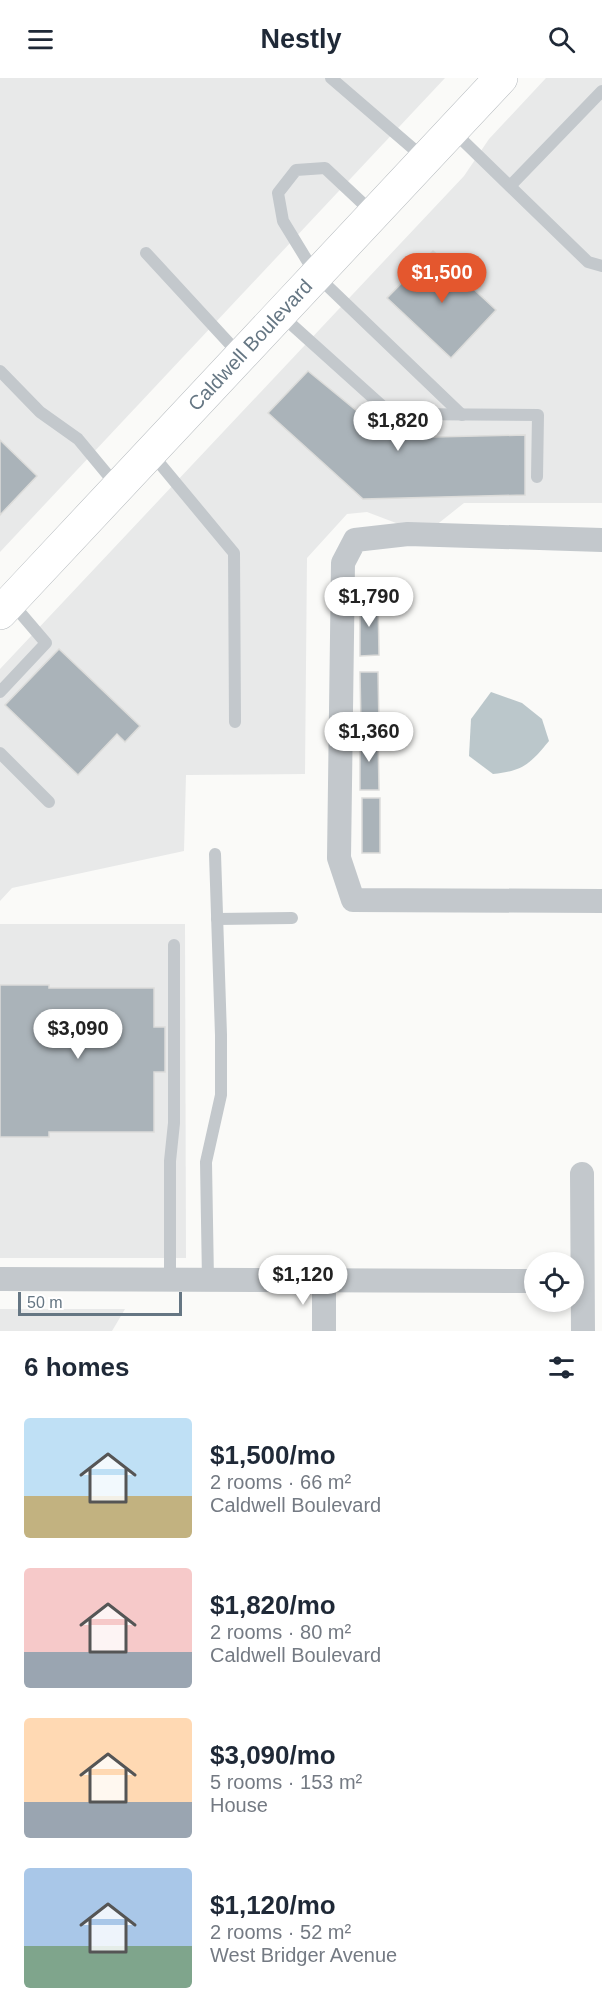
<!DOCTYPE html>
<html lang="en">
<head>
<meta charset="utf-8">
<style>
  :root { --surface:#fff; --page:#f2f2f3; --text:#1f2937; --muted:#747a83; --accent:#e4572e }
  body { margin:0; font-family:Helvetica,sans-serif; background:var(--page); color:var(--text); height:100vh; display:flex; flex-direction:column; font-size:22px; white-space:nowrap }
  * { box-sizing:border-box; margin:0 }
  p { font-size:20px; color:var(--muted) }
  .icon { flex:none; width:33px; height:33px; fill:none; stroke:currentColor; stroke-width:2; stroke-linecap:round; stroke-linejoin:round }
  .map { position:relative; height:1253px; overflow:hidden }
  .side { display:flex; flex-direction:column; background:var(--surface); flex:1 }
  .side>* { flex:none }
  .fabs { position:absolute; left:524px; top:1174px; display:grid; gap:12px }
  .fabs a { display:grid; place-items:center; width:60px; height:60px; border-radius:50%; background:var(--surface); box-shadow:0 3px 9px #0003; font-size:30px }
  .scale { position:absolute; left:18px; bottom:15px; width:164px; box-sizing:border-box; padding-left:6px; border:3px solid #657683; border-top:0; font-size:16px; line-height:21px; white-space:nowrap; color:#657683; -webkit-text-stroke:4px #fff; paint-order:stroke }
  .price { position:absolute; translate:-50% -51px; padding:0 14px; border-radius:21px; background:#fff; color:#222; font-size:20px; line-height:39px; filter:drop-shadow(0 2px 3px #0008) }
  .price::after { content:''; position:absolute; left:50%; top:36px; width:18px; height:14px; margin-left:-9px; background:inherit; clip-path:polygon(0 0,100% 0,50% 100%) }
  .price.current { background:var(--accent); color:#fff }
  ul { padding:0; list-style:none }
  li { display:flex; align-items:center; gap:18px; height:150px; padding:0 24px }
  li span { display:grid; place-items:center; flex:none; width:168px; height:120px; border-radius:6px; color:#555 }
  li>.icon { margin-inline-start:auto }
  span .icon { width:72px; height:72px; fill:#fffc; stroke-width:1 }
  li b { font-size:26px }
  h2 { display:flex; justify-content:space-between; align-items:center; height:72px; padding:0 24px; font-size:26px }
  header { display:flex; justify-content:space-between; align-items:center; height:78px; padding:0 24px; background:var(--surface); font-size:27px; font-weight:600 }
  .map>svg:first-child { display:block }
  .built { fill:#e8e9e9 }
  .water { fill:#bbc7cb }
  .building { fill:#aab3b9; stroke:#dcdcda; stroke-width:1.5 }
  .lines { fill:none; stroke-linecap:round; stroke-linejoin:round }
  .primary-casing { stroke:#b5babe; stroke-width:34 }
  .lane { stroke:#c3c8cc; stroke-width:12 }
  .street { stroke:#c3c8cc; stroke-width:24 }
  .primary { stroke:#fff; stroke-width:33 }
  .labels { text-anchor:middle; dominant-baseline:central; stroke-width:6; stroke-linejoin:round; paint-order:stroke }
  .street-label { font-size:20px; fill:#657683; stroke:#fff }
</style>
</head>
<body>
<header><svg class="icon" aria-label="menu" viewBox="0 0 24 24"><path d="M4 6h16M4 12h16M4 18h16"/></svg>Nestly<svg class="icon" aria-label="search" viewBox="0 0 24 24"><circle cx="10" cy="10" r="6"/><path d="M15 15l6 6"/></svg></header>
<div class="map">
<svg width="602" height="1253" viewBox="0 0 602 1253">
  <rect width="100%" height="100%" fill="#fafaf8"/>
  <g class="built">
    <path d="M 0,0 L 445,0 L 0,474 Z"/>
    <path d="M 546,0 L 602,0 L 602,425 L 464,425 L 425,456 L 367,434 L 347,436 L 307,480 L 305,696 L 186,697 L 184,773 L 12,810 L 0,823 L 0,591 L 464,98 L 489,61 Z"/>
    <path d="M 0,846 L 185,846 L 186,1180 L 0,1180 Z"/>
    <path d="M 0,1231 L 125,1231 L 112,1253 L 0,1253 Z"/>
  </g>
  <path class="water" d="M 491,614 L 522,625 L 542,641 L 549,663 C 530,686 523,693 493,696 L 469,678 L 471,641 Z"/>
  <g class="building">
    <path d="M 433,173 L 496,232 L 451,280 L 387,220 Z"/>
    <path d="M 308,293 L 390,360 L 525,357 L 525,417 L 363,421 L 268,335 Z"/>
    <path d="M 0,362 L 37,398 L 0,437 Z"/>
    <path d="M 360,522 L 378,522 L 379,577 L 360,578 Z"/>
    <path d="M 59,571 L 140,648 L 125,664 L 117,656 L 78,697 L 5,627 Z"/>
    <path d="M 360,594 L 378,594 L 379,649 L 361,649 Z"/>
    <path d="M 360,657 L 378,657 L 379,712 L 360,712 Z"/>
    <rect x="362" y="720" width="18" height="55"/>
    <path d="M 0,907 L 49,907 L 49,910 L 154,910 L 154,949 L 165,949 L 165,994 L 154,994 L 154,1054 L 49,1054 L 49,1059 L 0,1059 Z"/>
  </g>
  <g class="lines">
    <defs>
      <path id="primary" d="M 0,535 L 501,0"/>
    </defs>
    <use href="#primary" class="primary-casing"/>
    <g class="lane">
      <path d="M 331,0 L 424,80"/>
      <path d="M 453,53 L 588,184 L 602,188"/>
      <path d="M 510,108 L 602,13"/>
      <path d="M 373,135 L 325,90 L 296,92 L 278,115 L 283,143 L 316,197 L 462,337"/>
      <path d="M 146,175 L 240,277"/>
      <path d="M 281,237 L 391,336 L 538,337 L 537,399"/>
      <path d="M 0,293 L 40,334 L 78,361 L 117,408"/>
      <path d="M 151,375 L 234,475 L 235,644"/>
      <path d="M 0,614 L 46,565 L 11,524"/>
      <path d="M 0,675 L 49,724"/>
      <path d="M 217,841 L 292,840"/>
      <path d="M 170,1202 L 170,1083 L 174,1045 L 174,867"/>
      <path d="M 208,1202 L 206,1084 L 221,1017 L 221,957 L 215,776"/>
    </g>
    <g class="street">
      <path d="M 602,462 L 408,456 L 355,462 L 343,485 L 339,780 L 353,822 L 602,823"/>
      <path d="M 582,1096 L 583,1253"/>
      <path d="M 0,1201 L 534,1203"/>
      <path d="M 324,1202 L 324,1253"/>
    </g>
    <use href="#primary" class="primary"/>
  </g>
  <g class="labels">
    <g class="street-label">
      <text transform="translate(250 267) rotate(-47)">Caldwell Boulevard</text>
    </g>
  </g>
</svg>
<div class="fabs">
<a><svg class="icon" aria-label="locate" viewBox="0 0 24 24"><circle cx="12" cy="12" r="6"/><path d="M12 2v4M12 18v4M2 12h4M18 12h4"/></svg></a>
</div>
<div class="scale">50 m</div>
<b class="price current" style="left:442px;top:226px">$1,500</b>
<b class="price" style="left:398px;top:374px">$1,820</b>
<b class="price" style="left:369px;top:550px">$1,790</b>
<b class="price" style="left:369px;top:685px">$1,360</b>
<b class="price" style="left:78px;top:982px">$3,090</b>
<b class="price" style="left:303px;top:1228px">$1,120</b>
</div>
<section class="side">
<h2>6 homes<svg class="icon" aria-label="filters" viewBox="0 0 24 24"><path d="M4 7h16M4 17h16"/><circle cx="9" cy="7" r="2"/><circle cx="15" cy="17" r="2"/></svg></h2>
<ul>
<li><span style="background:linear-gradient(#bfe0f5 65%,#c2b280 0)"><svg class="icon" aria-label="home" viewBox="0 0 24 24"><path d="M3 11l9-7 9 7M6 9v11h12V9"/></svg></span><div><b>$1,500/mo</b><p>2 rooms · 66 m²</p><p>Caldwell Boulevard</p></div></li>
<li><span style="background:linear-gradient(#f6c9c9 70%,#9aa5b1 0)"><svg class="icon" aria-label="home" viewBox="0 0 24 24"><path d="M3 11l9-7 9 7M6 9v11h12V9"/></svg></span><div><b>$1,820/mo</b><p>2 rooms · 80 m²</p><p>Caldwell Boulevard</p></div></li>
<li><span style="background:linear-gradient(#ffd9b3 70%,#9aa5b1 0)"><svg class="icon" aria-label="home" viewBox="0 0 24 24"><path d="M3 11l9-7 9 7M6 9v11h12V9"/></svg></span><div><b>$3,090/mo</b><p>5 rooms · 153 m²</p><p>House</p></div></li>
<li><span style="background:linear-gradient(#a9c7e8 65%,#7fa58c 0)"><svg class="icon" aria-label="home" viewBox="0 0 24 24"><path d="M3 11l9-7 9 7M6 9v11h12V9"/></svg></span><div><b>$1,120/mo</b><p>2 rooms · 52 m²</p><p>West Bridger Avenue</p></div></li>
</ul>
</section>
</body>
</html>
